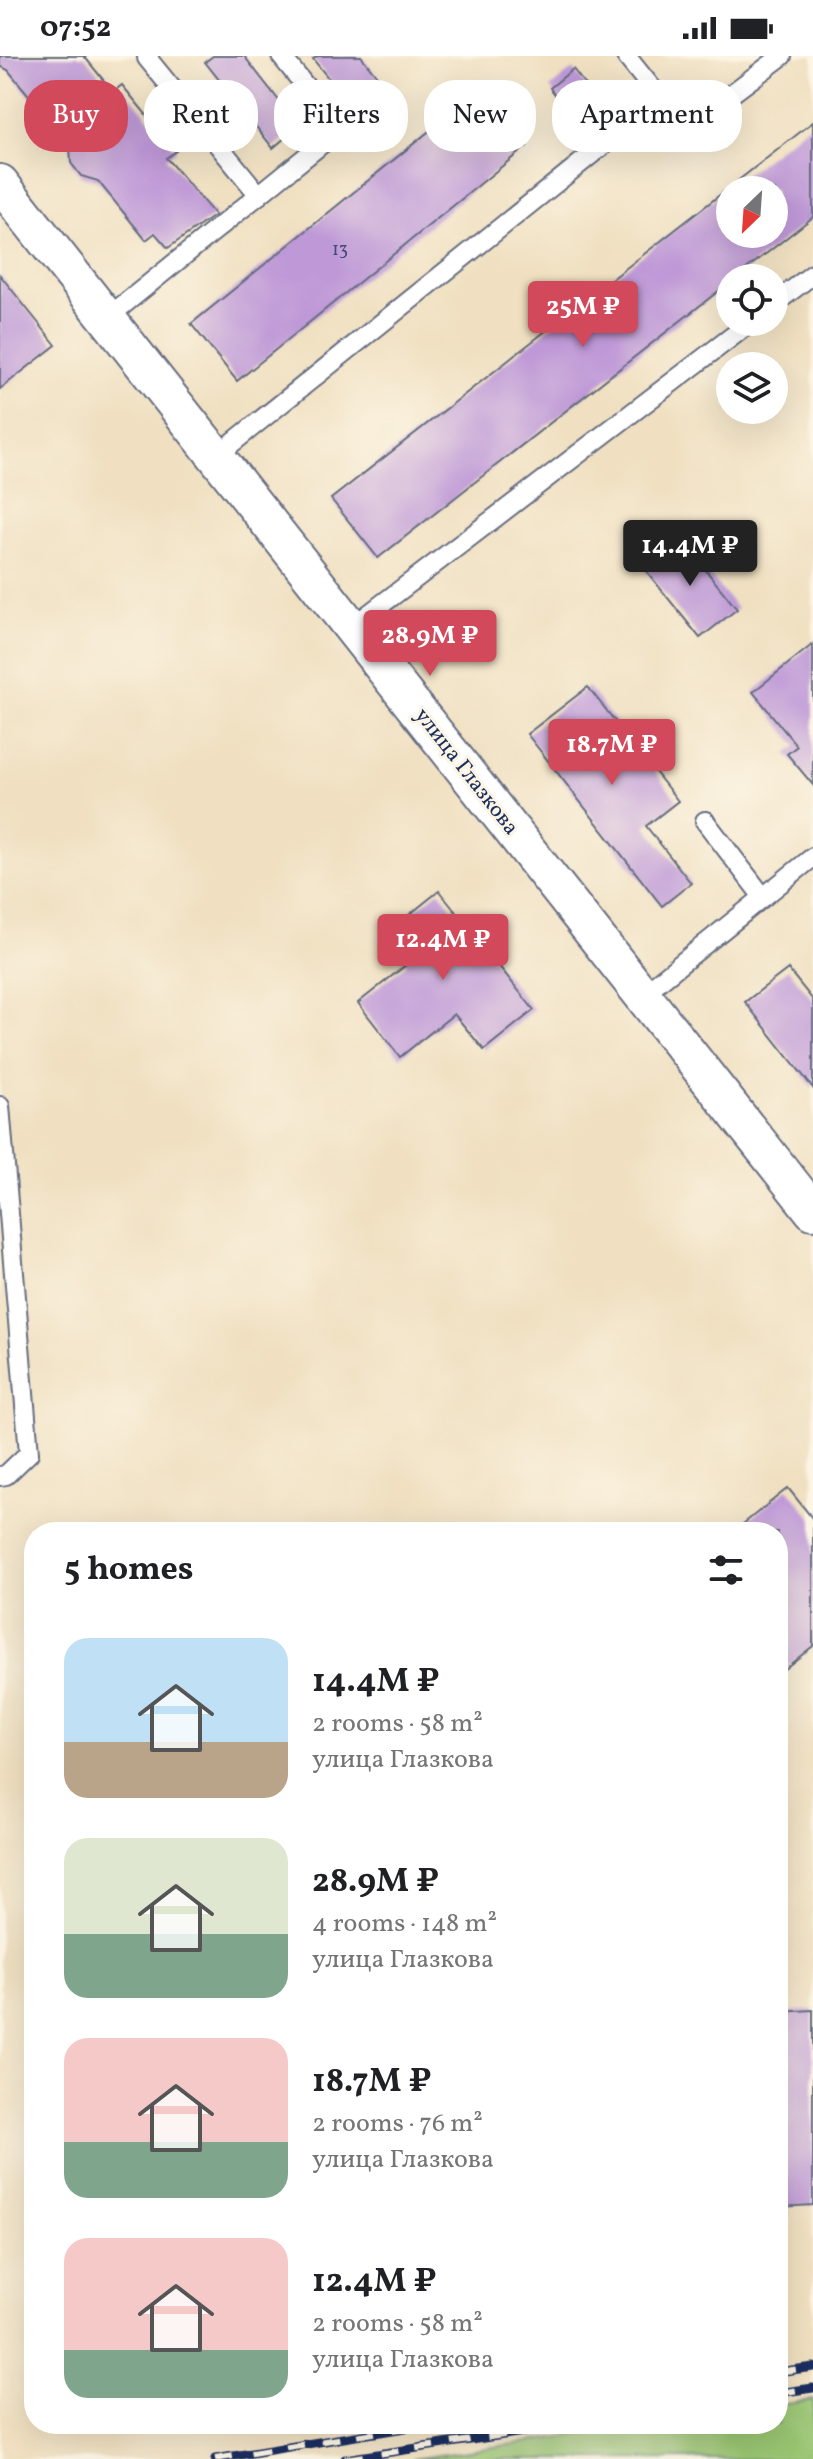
<!DOCTYPE html>
<html lang="en">
<head>
<meta charset="utf-8">
<style>
  :root { --surface:#fff; --page:#f6f6f6; --text:#202124; --muted:#757577; --accent:#d1495b }
  body { margin:0; font-family:Vollkorn,serif; background:var(--page); color:var(--text); height:100vh; display:flex; flex-direction:column; font-size:30px; white-space:nowrap }
  * { box-sizing:border-box; margin:0 }
  p { font-size:26px; color:var(--muted) }
  .icon { flex:none; width:44px; height:44px; fill:none; stroke:currentColor; stroke-width:2; stroke-linecap:round; stroke-linejoin:round }
  .map { position:relative; flex:1; overflow:hidden }
  .panel { position:absolute; left:24px; top:1466px; width:764px; height:912px; display:flex; flex-direction:column; background:var(--surface); border-radius:32px; box-shadow:0 8px 32px #0002 }
  .panel>* { flex:none }
  .top-card { position:absolute; left:24px; top:24px; width:766px; height:72px; display:flex; gap:16px }
  .needle { width:52px; rotate:205deg }
  .tools { position:absolute; left:716px; top:120px; display:grid; gap:16px }
  .tools a { display:grid; place-items:center; width:72px; height:72px; border-radius:50%; background:var(--surface); box-shadow:0 8px 32px #0002; font-size:40px }
  .price { position:absolute; translate:-50% -68px; padding:0 18px; border-radius:8px; background:var(--accent); color:#fff; font-size:26px; line-height:52px; filter:drop-shadow(0 2px 4px #0008) }
  .price::after { content:''; position:absolute; left:50%; top:48px; width:24px; height:18px; margin-left:-12px; background:inherit; clip-path:polygon(0 0,100% 0,50% 100%) }
  .price.active { background:#222; color:#fff }
  ul { padding:0; list-style:none }
  li { display:flex; align-items:center; gap:24px; height:200px; padding:0 40px }
  li span { display:grid; place-items:center; flex:none; width:224px; height:160px; border-radius:24px; color:#555 }
  li>.icon { margin-inline-start:auto }
  span .icon { width:96px; height:96px; fill:#fffc; stroke-width:1 }
  li b { font-size:34px }
  h2 { display:flex; justify-content:space-between; align-items:center; height:96px; padding:0 40px; font-size:34px }
  .pill { padding:0 28px; border-radius:32px; background:var(--surface); box-shadow:0 8px 32px #0002; font-size:28px; line-height:72px }
  .pill.active { background:var(--accent); color:#fff }
  .status { display:flex; justify-content:space-between; align-items:center; height:56px; padding:0 40px; background:var(--surface); direction:ltr }
  .status svg { height:22px; fill:currentColor }
  .map>svg:first-child { display:block }
  .green { fill:#98c471; stroke:#5a7a68; stroke-width:2 }
  .building { fill:#be98d7; fill-rule:evenodd }
  .lines { fill:none; stroke-linecap:round; stroke-linejoin:round }
  .service-casing { stroke:#666d81; stroke-width:22 }
  .minor-casing { stroke:#666d81; stroke-width:40 }
  .service { stroke:#fff; stroke-width:18 }
  .minor { stroke:#fff; stroke-width:36 }
  .rail-casing { stroke:#1b2f5e; stroke-width:9 }
  .rail { stroke:#fcf5e5; stroke-width:6; stroke-dasharray:18; stroke-linecap:butt }
  .labels { text-anchor:middle; dominant-baseline:central; stroke-width:6; stroke-linejoin:round; paint-order:stroke }
  .number-label { font-size:18px; fill:#44497c }
  .street-label { font-size:22px; fill:#1b2f5e; stroke:#fcf5e5 }
</style>
</head>
<body>
<div class="status"><b>07:52</b><svg viewBox="0 0 49 12"><path d="M0 12V9h3v3zM5 12V6h3v6zM10 12V3h3v9zM15 12V0h3v12zM26 1h20v11H26zM47 4h2v5h-2z"/></svg></div>
<div class="map">
<svg width="813" height="2403" viewBox="0 0 813 2403">
  <rect width="100%" height="100%" fill="#fcf5e5"/>
  <filter id="ink" filterUnits="userSpaceOnUse"><feTurbulence type="fractalNoise" baseFrequency=".0125" numOctaves="2"/><feDisplacementMap in="SourceGraphic" scale="16" xChannelSelector="R" yChannelSelector="G"/><feConvolveMatrix kernelMatrix="1 2 1 2 8 2 1 2 1" color-interpolation-filters="sRGB"/></filter>
  <filter id="wash" filterUnits="userSpaceOnUse"><feTurbulence type="fractalNoise" baseFrequency=".006" numOctaves="4" result="noise"/><feDisplacementMap in="SourceGraphic" scale="32" xChannelSelector="R" yChannelSelector="G"/><feGaussianBlur stdDeviation="1.8" result="paint"/><feColorMatrix in="noise" values="0 0 0 0 0 0 0 0 0 0 0 0 0 0 0 0 0 1.4 0 .05"/><feComposite in="paint" operator="in"/></filter>
  <g filter="url(#wash)">
    <rect width="100%" height="100%" fill="#f0e0c1"/>
    <path class="green" d="M 813,2344 L 813,2403 L 412,2403 L 651,2368 L 778,2368 L 778,2349 Z"/>
    <g id="blocks">
      <g class="building">
        <path d="M 0,0 L 84,0 L 113,36 L 122,29 L 176,95 L 166,102 L 215,159 L 168,192 L 155,177 L 146,184 L 98,125 L 81,120 L 71,107 L 70,89 L 8,14 L 0,10 Z"/>
        <path d="M 213,0 L 244,0 L 299,70 L 273,92 L 205,6 Z"/>
        <path d="M 318,0 L 361,0 L 384,29 L 353,53 L 313,3 Z"/>
        <path d="M 573,13 L 595,42 L 572,60 L 550,32 Z"/>
        <path d="M 480,34 L 527,90 L 237,325 L 191,268 Z"/>
        <path d="M 813,66 L 813,161 L 735,222 L 730,222 L 730,226 L 378,502 L 331,443 ZM 730,134 L 774,134 L 774,178 L 730,178 Z"/>
        <path d="M 0,219 L 56,289 L 0,333 Z"/>
        <path d="M 680,482 L 737,553 L 700,582 L 643,511 Z"/>
        <path d="M 813,588 L 813,729 L 787,698 L 797,690 L 753,636 Z"/>
        <path d="M 588,631 L 678,745 L 646,770 L 691,827 L 662,850 L 527,678 Z"/>
        <path d="M 439,835 L 534,954 L 484,994 L 454,958 L 400,1001 L 358,947 L 407,908 L 384,879 Z"/>
        <path d="M 788,913 L 813,944 L 813,1032 L 745,946 Z"/>
        <path d="M 788,1432 L 813,1463 L 813,1590 L 778,1618 L 778,1476 L 733,1476 Z"/>
        <path d="M 813,1954 L 813,2149 L 778,2151 L 778,1956 Z"/>
      </g>
    </g>
  </g>
  <g filter="url(#ink)">
    <use href="#blocks" fill-opacity="0" stroke="#666d81" stroke-width="2"/>
    <g class="lines">
      <defs>
        <g id="service">
          <path d="M 149,0 L 147,2 L 259,139"/>
          <path d="M 626,0 L 675,61"/>
          <path d="M 774,248 L 813,218"/>
          <path d="M 107,262 L 340,73 L 281,0"/>
          <path d="M 216,400 L 643,57 L 699,62 L 782,0"/>
          <path d="M 352,571 L 751,266"/>
          <path d="M 705,765 L 763,841"/>
          <path d="M 642,939 L 813,801"/>
          <path d="M 0,1050 L 29,1397 L 6,1419 L 0,1420"/>
        </g>
        <path id="minor" d="M 0,127 L 813,1155"/>
      </defs>
      <use href="#service" class="service-casing"/>
      <use href="#minor" class="minor-casing"/>
      <use href="#service" class="service"/>
      <use href="#minor" class="minor"/>
      <defs>
        <g id="rail">
          <path d="M 778,2316 L 813,2311"/>
          <path d="M 778,2337 L 813,2332"/>
          <path d="M 215,2403 L 429,2368"/>
          <path d="M 345,2403 L 576,2368"/>
        </g>
      </defs>
      <use href="#rail" class="rail-casing"/>
      <use href="#rail" class="rail"/>
    </g>
  </g>
  <g class="labels">
    <g class="number-label">
      <text x="340" y="194">13</text>
    </g>
    <g class="street-label">
      <text transform="translate(466 716) rotate(52)">улица Глазкова</text>
    </g>
  </g>
</svg>
<div class="tools">
<a><svg class="needle" viewBox="-14 -14 28 28"><path d="M0-13l5 13h-10z" fill="#e53935"/><path d="M0 13l5-13h-10z" fill="#757577"/></svg></a>
<a><svg class="icon" aria-label="locate" viewBox="0 0 24 24"><circle cx="12" cy="12" r="6"/><path d="M12 2v4M12 18v4M2 12h4M18 12h4"/></svg></a>
<a><svg class="icon" aria-label="layers" viewBox="0 0 24 24"><path d="M12 4l9 5-9 5-9-5zM3 14l9 5 9-5"/></svg></a>
</div>
<b class="price" style="left:583px;top:293px">25M ₽</b>
<b class="price active" style="left:690px;top:532px">14.4M ₽</b>
<b class="price" style="left:430px;top:622px">28.9M ₽</b>
<b class="price" style="left:612px;top:731px">18.7M ₽</b>
<b class="price" style="left:443px;top:926px">12.4M ₽</b>
<div class="top-card">
<a class="pill active">Buy</a>
<a class="pill">Rent</a>
<a class="pill">Filters</a>
<a class="pill">New</a>
<a class="pill">Apartment</a>
</div>
<section class="panel">
<h2>5 homes<svg class="icon" aria-label="filters" viewBox="0 0 24 24"><path d="M4 7h16M4 17h16"/><circle cx="9" cy="7" r="2"/><circle cx="15" cy="17" r="2"/></svg></h2>
<ul>
<li><span style="background:linear-gradient(#bfe0f5 65%,#b9a48a 0)"><svg class="icon" aria-label="home" viewBox="0 0 24 24"><path d="M3 11l9-7 9 7M6 9v11h12V9"/></svg></span><div><b>14.4M ₽</b><p>2 rooms · 58 m²</p><p>улица Глазкова</p></div></li>
<li><span style="background:linear-gradient(#dfe7d0 60%,#7fa58c 0)"><svg class="icon" aria-label="home" viewBox="0 0 24 24"><path d="M3 11l9-7 9 7M6 9v11h12V9"/></svg></span><div><b>28.9M ₽</b><p>4 rooms · 148 m²</p><p>улица Глазкова</p></div></li>
<li><span style="background:linear-gradient(#f6c9c9 65%,#7fa58c 0)"><svg class="icon" aria-label="home" viewBox="0 0 24 24"><path d="M3 11l9-7 9 7M6 9v11h12V9"/></svg></span><div><b>18.7M ₽</b><p>2 rooms · 76 m²</p><p>улица Глазкова</p></div></li>
<li><span style="background:linear-gradient(#f6c9c9 70%,#7fa58c 0)"><svg class="icon" aria-label="home" viewBox="0 0 24 24"><path d="M3 11l9-7 9 7M6 9v11h12V9"/></svg></span><div><b>12.4M ₽</b><p>2 rooms · 58 m²</p><p>улица Глазкова</p></div></li>
</ul>
</section>
</div>
</body>
</html>
